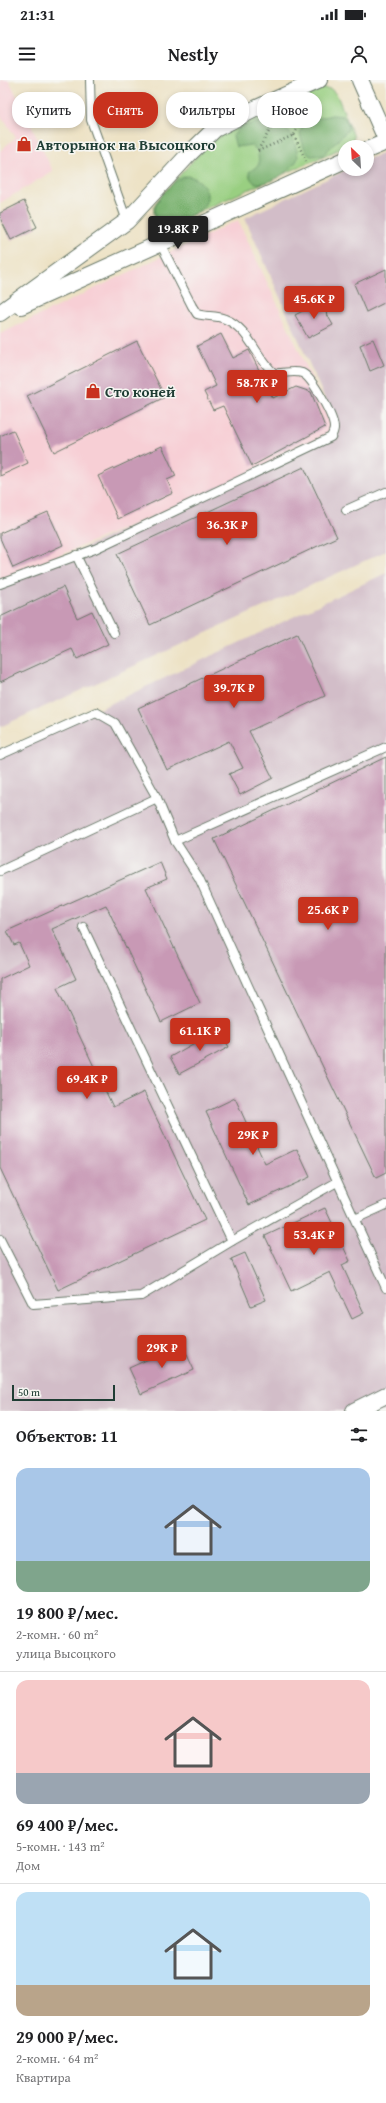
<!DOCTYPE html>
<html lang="ru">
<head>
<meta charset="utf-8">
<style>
  :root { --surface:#fff; --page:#f6f6f6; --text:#202124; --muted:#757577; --line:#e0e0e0; --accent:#c8321e }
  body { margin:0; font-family:"Gentium Book Plus",serif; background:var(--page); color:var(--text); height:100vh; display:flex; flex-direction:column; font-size:15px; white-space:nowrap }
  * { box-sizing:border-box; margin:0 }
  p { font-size:13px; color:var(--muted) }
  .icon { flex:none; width:22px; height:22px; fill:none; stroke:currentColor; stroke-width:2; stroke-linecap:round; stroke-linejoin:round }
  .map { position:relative; height:1331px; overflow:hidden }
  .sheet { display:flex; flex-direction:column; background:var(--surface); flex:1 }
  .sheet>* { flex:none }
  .top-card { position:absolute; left:12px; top:12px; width:362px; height:36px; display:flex; gap:8px }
  .needle { width:26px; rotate:335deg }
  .buttons { position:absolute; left:338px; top:60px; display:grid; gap:8px }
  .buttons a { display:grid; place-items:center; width:36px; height:36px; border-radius:50%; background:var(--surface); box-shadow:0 2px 6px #0003; font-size:20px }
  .scale { position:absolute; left:12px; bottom:10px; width:103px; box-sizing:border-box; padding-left:4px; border:2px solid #1f3d34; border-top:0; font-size:11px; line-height:14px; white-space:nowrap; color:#1f3d34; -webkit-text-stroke:3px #f6f6f2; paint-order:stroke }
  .price { position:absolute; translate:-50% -34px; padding:0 9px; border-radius:4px; background:var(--accent); color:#fff; font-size:13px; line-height:26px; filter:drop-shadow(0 1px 2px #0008) }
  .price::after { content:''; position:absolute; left:50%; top:24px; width:12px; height:9px; margin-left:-6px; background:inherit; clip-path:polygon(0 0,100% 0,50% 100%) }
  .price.selected { background:#222; color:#fff }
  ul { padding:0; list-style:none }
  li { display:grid; align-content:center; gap:8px; height:212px; padding:0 16px }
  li+li { border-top:1px solid var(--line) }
  li span { display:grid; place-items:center; height:124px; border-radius:12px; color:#555 }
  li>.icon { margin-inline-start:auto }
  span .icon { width:72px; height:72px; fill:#fffc; stroke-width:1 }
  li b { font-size:17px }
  h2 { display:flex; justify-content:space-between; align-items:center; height:48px; padding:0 16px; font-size:17px }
  .pill { padding:0 14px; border-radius:16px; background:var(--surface); box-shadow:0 2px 6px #0003; font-size:14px; line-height:36px }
  .pill.selected { background:var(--accent); color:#fff }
  .status { display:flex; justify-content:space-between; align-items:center; height:28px; padding:0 20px; background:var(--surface); direction:ltr }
  .status svg { height:11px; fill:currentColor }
  header { display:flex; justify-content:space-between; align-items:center; height:52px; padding:0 16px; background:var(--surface); font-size:18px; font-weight:800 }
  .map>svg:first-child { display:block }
  .built { fill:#f7cfd5 }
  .industrial { fill:#d2bdc8 }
  .green { fill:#99cf81; stroke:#5c865a }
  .forest { fill:#7ab26f; stroke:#4c7852 }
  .building { fill:#c899b5 }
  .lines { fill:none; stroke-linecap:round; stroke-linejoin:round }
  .service-casing { stroke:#677767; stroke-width:10 }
  .minor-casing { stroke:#677767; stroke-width:18 }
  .path { stroke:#677767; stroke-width:2.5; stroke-dasharray:1 3; stroke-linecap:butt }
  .service { stroke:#fff; stroke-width:8 }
  .minor { stroke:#fff; stroke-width:16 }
  .labels { text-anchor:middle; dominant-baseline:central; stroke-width:3; stroke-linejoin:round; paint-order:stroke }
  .poi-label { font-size:15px; font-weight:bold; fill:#1f3d34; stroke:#f6f6f2; text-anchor:start }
</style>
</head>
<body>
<div class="status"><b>21:31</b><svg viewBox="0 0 49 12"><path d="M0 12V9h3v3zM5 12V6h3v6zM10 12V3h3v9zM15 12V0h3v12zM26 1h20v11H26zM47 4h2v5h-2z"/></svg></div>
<header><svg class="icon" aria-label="menu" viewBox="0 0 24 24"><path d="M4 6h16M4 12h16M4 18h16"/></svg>Nestly<svg class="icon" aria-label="person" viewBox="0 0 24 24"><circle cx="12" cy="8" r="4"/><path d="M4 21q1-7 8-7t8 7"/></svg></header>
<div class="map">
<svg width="386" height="1331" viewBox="0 0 386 1331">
  <rect width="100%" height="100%" fill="#f6f6f2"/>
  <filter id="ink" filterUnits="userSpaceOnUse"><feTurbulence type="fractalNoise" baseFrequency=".025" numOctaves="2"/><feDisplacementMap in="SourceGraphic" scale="8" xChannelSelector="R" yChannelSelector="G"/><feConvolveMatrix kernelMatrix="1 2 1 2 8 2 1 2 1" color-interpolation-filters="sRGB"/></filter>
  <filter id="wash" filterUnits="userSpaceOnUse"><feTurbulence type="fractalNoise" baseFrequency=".012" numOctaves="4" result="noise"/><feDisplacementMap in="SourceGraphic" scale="16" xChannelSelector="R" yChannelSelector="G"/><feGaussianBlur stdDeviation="0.9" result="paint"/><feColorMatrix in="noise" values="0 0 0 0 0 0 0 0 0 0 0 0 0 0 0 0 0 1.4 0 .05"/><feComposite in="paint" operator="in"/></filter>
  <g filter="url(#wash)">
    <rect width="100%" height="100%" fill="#ede2c5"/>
    <g class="built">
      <path d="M 0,0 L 9,0 L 53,91 L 0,123 L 0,71 L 16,57 L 0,35 Z"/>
      <path d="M 238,140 L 339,356 L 0,501 L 0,254 Z"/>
    </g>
    <g class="industrial">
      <path d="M 386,71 L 386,471 L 0,647 L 0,506 L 339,351 L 245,138 L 348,89 L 367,89 L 367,80 Z"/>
      <path d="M 386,493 L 386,1331 L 0,1331 L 0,676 Z"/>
    </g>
    <path class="green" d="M 323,8 L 331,9 L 337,15 L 354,57 L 351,64 L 171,144 C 158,146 149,134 156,122 L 195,78 L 216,59 L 234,48 Z"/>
    <g class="forest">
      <path d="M 332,35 L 343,36 L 348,43 L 348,50 L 323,75 L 311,76 C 305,73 304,67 302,61 C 294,41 317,39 332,35 Z"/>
      <path d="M 262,41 C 288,47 293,50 298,77 C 296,90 251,120 249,92 L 259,85 L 258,71 L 251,65 L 236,67 L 233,56 L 240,47 Z"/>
      <path d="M 187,96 C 203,98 214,115 202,128 C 194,136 169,147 159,142 C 144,127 173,99 187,96 Z"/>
    </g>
    <g id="blocks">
      <g class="building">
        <path d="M 24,121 L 37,147 L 11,160 L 0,138 L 0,133 Z"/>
        <path d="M 386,189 L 386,222 L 366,232 L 354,204 Z"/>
        <path d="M 320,222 L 333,245 L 308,258 L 295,235 Z"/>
        <path d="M 221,254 L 233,278 L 249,270 L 273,318 L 296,307 L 311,312 L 325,347 L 252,386 L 223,326 L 213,330 L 204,312 L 216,306 L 197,266 Z"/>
        <path d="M 373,259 L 384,285 L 370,291 L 360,265 Z"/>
        <path d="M 137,261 L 165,317 L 54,372 L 27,316 Z"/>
        <path d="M 13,350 L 28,383 L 0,396 L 0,356 Z"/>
        <path d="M 162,366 L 176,396 L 167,400 L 173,413 L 118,439 L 98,396 Z"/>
        <path d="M 304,387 L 337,457 L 150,545 L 117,474 Z"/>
        <path d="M 48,432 L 63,465 L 13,488 L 0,458 L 0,453 Z"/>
        <path d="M 63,507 L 77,538 L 92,531 L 108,564 L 77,579 L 72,569 L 0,602 L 0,537 Z"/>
        <path d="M 297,554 L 325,616 L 249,651 L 273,698 L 240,715 L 229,694 L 243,688 L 229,661 L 167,690 L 138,628 Z"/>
        <path d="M 386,677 L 386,1093 L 376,1098 L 214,759 Z"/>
        <path d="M 160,782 L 167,799 L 146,808 L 200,923 L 161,942 L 106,825 L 52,849 L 76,899 L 57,908 L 113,1027 L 144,1012 L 205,1140 L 58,1210 L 0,1088 L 0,899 L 29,885 L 19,863 L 14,865 L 7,851 Z"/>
        <path d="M 219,949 L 229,967 L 179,994 L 170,977 Z"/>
        <path d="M 235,1018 L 265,1084 L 297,1069 L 310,1097 L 249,1125 L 206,1032 Z"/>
        <path d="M 325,1128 L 350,1181 L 342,1185 L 364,1233 L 352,1239 L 330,1192 L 291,1211 L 265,1156 Z"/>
        <path d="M 245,1173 L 266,1220 L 251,1226 L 231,1179 Z"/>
        <path d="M 182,1264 L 194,1290 L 141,1314 L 129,1288 Z"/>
      </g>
    </g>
  </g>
  <g filter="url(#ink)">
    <use href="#blocks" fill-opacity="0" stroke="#677767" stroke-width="1"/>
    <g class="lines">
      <defs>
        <g id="service">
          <path d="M 90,0 L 91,40 L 127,141"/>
          <path d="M 346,430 L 386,412"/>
          <path d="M 76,475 L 114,553"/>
          <path d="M 0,504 L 95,469 L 331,357 C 332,355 334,351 334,348 C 334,337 312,297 302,293 C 293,290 283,294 274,293 C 256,278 249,248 225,239 C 216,235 206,237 197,234 L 192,226 L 160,163"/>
          <path d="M 0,675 L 96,632 L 115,643 L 157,718 L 175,761 L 199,798 L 386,1208"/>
          <path d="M 175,761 L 386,667"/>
          <path d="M 0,791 L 157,718"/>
          <path d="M 83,847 L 232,1161"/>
          <path d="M 355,1139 L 386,1125"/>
          <path d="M 0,1159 L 33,1224 L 141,1216 L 232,1161 L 337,1102"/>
        </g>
        <g id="minor">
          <path d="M 360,0 L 386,59"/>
          <path d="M 367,70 L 386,62"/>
          <path d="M 21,226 L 345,80"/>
          <path d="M 0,233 L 127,141 L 190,73 L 215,49 L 257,28 L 319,0"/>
          <path d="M 354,1331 L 386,1315"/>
        </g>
      </defs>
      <use href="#service" class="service-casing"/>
      <use href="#minor" class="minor-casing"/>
      <g class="path">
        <path d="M 294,55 L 306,81"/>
        <path d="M 258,70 L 280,33"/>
        <path d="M 258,71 L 294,55 L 314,18"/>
      </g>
      <use href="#service" class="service"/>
      <use href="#minor" class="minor"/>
    </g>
  </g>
  <defs>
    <symbol id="shop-bare" viewBox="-9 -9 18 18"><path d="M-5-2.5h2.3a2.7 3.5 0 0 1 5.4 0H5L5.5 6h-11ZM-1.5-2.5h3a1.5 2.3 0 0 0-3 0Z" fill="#c8321e" stroke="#f6f6f2" stroke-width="2.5" paint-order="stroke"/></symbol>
  </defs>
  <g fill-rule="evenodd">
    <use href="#shop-bare" x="13" y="53" width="22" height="22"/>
    <use href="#shop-bare" x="82" y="300" width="22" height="22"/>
  </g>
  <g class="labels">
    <g class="poi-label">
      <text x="36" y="64">Авторынок на Высоцкого</text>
      <text x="105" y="311">Сто коней</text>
    </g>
  </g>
</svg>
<div class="buttons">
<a><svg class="needle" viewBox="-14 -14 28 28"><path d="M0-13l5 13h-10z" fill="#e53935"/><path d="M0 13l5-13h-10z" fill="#757577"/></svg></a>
</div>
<div class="scale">50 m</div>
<b class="price selected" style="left:178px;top:170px">19.8K ₽</b>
<b class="price" style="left:314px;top:240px">45.6K ₽</b>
<b class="price" style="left:257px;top:324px">58.7K ₽</b>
<b class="price" style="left:227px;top:466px">36.3K ₽</b>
<b class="price" style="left:234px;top:629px">39.7K ₽</b>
<b class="price" style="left:328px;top:851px">25.6K ₽</b>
<b class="price" style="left:200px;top:972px">61.1K ₽</b>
<b class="price" style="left:87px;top:1020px">69.4K ₽</b>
<b class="price" style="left:253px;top:1076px">29K ₽</b>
<b class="price" style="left:314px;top:1176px">53.4K ₽</b>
<b class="price" style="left:162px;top:1289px">29K ₽</b>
<div class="top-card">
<a class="pill">Купить</a>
<a class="pill selected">Снять</a>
<a class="pill">Фильтры</a>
<a class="pill">Новое</a>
</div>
</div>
<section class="sheet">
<h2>Объектов: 11<svg class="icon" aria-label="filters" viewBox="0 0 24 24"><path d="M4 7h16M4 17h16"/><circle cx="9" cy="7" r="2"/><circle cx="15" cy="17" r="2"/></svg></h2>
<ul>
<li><span style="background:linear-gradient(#a9c7e8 75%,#7fa58c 0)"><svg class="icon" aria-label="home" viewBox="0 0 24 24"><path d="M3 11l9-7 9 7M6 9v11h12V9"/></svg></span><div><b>19 800 ₽/мес.</b><p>2-комн. · 60 m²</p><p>улица Высоцкого</p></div></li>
<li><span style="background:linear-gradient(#f6c9c9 75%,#9aa5b1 0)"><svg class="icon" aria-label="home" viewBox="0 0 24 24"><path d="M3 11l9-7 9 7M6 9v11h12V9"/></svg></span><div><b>69 400 ₽/мес.</b><p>5-комн. · 143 m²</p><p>Дом</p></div></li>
<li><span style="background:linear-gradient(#bfe0f5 75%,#b9a48a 0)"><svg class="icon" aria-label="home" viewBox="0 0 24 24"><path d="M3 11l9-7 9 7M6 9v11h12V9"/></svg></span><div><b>29 000 ₽/мес.</b><p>2-комн. · 64 m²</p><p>Квартира</p></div></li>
</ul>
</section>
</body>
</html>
